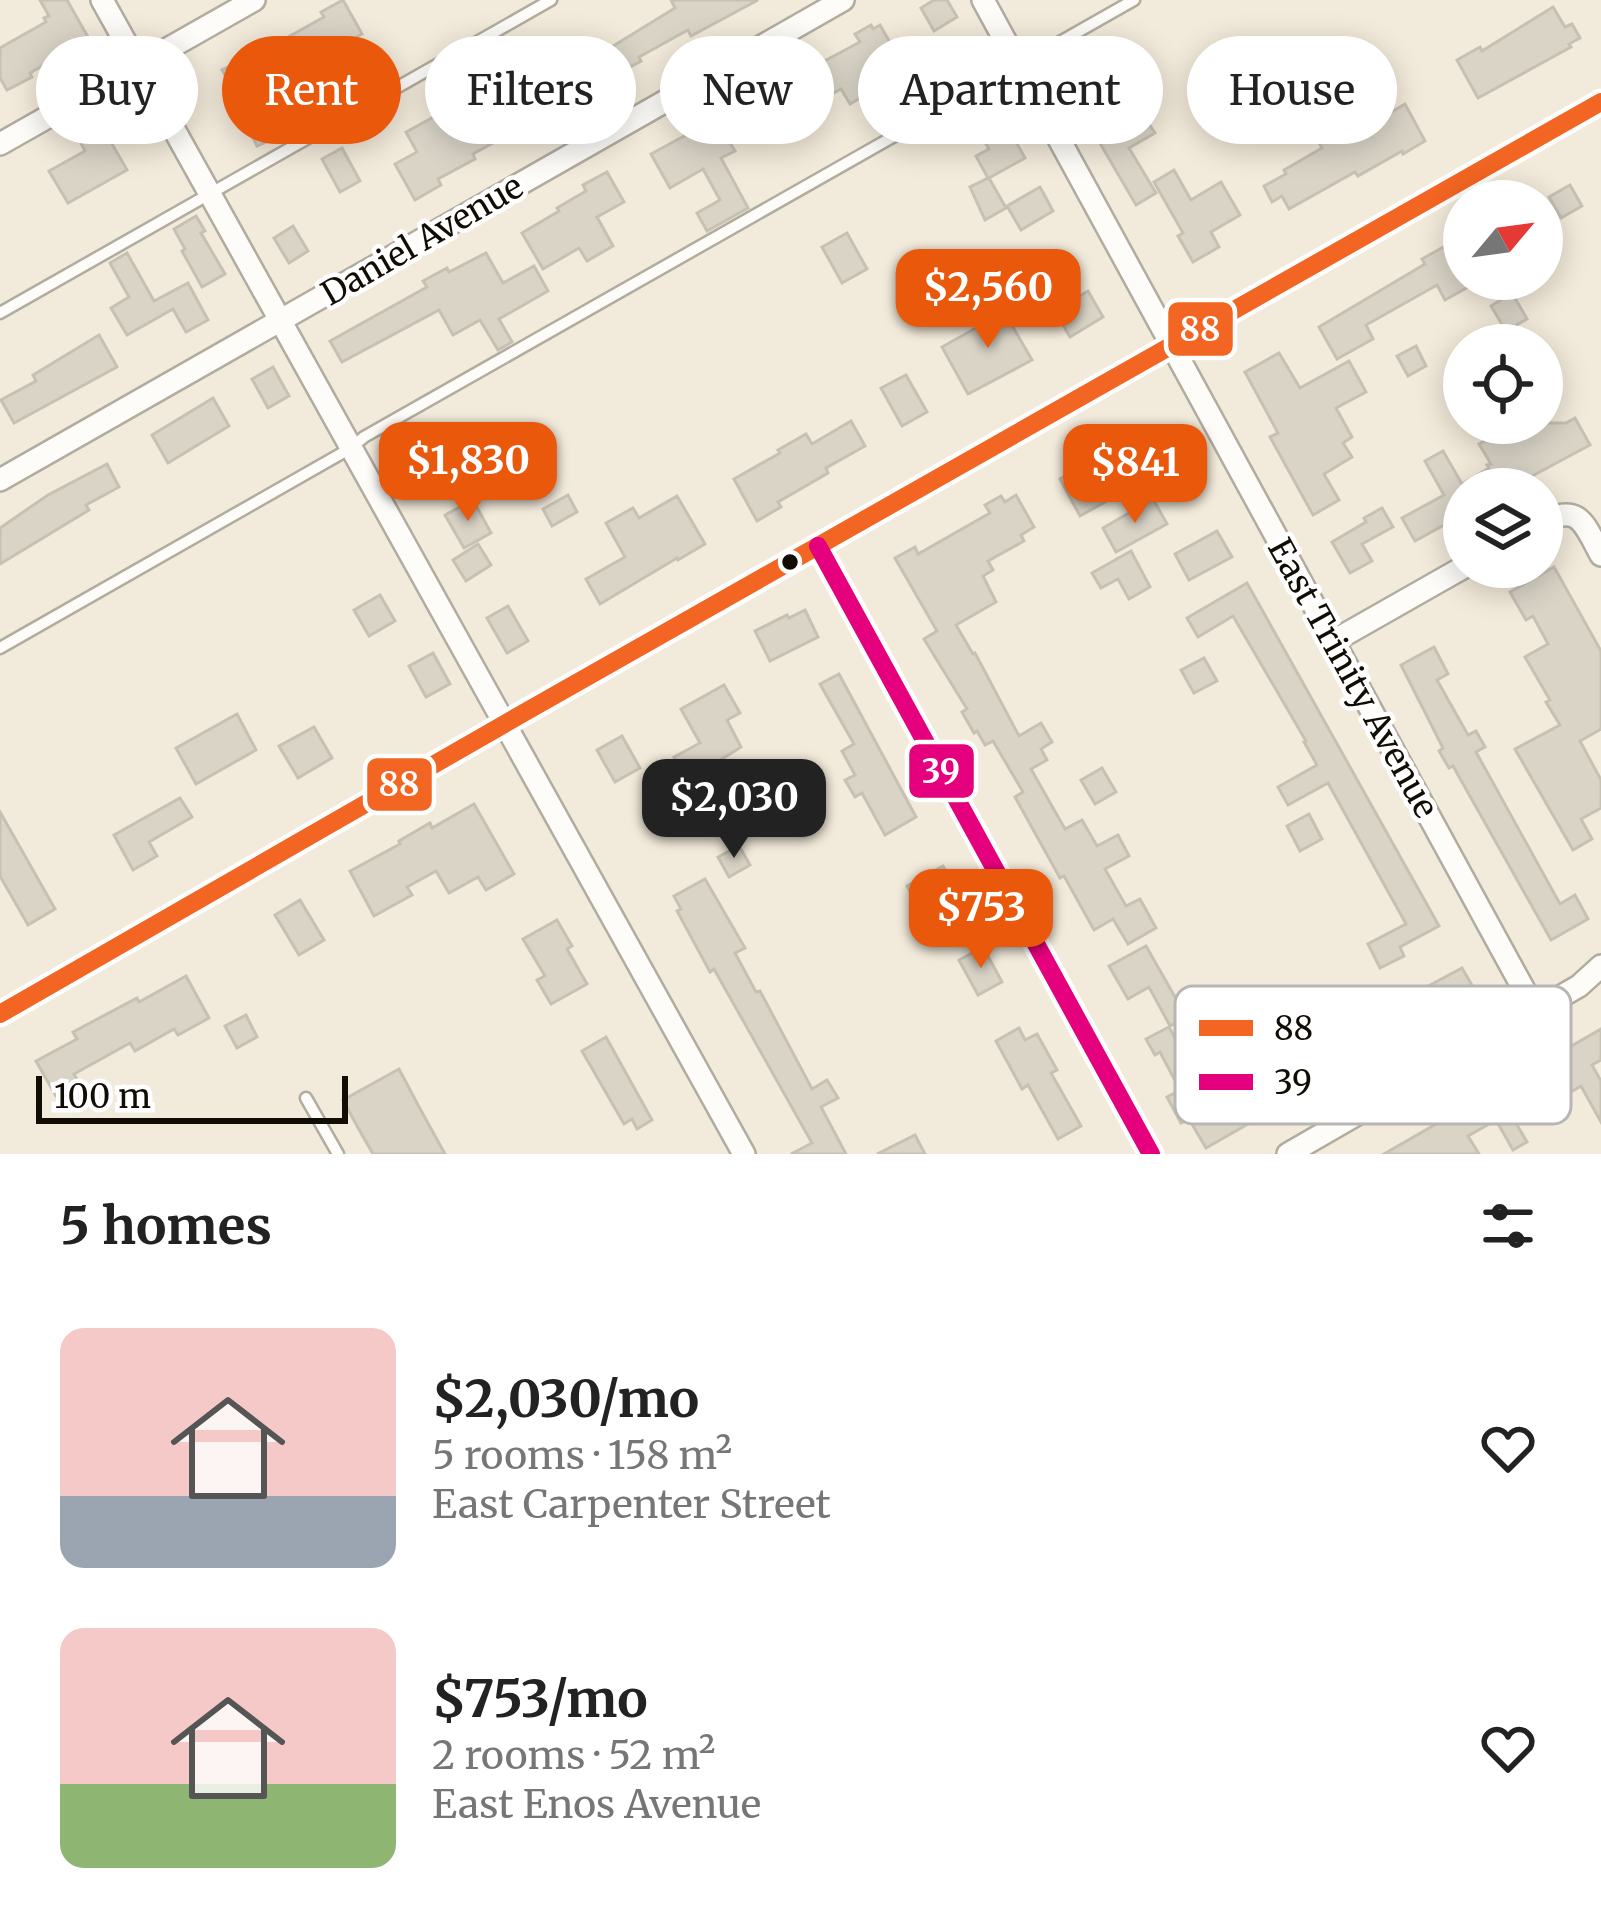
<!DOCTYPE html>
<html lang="en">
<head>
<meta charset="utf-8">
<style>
  :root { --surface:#fff; --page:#f6f6f6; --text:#222; --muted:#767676; --accent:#ea580c }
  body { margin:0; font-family:Merriweather,serif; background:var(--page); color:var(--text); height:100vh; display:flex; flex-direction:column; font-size:45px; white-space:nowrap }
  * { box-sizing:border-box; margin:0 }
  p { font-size:39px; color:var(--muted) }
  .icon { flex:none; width:66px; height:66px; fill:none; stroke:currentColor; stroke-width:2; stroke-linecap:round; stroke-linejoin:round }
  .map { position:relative; height:1154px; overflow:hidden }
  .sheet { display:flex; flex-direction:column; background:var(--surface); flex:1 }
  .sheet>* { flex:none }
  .hud { position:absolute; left:36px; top:36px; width:1530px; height:108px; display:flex; gap:24px }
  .needle { width:78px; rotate:61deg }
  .fabs { position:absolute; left:1443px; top:180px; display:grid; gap:24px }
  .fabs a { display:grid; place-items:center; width:120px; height:120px; border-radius:50%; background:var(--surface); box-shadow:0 6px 30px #0003; font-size:60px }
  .scale { position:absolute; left:36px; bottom:30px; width:312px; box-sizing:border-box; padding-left:12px; border:6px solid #110c04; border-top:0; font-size:33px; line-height:42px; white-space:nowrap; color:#110c04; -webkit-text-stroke:9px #fff; paint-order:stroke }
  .price { position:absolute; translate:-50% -102px; padding:0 27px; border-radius:24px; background:var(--accent); color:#fff; font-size:39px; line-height:78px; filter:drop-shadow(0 3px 6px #0008) }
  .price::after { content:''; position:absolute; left:50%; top:72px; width:36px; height:27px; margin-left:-18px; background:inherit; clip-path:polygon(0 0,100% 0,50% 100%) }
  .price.selected { background:#222; color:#fff }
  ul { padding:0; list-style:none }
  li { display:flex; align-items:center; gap:36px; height:300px; padding:0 60px }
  li span { display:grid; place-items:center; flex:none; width:336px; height:240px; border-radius:24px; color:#555 }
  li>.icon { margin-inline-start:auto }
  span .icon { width:144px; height:144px; fill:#fffc; stroke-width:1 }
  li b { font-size:51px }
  h2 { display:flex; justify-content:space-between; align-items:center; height:144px; padding:0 60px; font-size:51px }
  .pill { padding:0 42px; border-radius:54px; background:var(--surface); box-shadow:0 6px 30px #0003; font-size:42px; line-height:108px }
  .pill.selected { background:var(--accent); color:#fff }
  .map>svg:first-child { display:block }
  .building { fill:#dad4c7; stroke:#c7c1b4; stroke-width:3 }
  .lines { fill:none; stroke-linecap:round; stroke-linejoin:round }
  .service-casing { stroke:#b2aca0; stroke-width:15 }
  .minor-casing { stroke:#b2aca0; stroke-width:26 }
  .service { stroke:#fdfcf9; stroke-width:10 }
  .minor { stroke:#fdfcf9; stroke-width:21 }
  .bus-1-casing { stroke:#fff; stroke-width:27 }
  .bus-2-casing { stroke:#fff; stroke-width:27 }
  .bus-1 { stroke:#f26522; stroke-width:18 }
  .bus-2 { stroke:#e5007d; stroke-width:18 }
  .bus-dot { fill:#110c04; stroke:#fff; stroke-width:4.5 }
  .labels { text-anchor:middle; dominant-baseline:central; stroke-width:9; stroke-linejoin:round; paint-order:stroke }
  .street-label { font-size:33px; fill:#110c04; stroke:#fff }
  .key { fill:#fff; stroke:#b8b6b4; stroke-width:3 }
  .key-label { font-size:33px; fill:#110c04 }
  .line-badge { stroke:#fff; stroke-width:4.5 }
  .badge-label { font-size:33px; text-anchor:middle; font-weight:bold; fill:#fff }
</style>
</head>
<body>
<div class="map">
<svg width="1601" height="1154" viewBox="0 0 1601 1154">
  <rect width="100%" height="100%" fill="#f2eada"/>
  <g class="building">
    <path d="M 40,0 L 67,0 L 93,46 L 67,60 L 64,53 L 30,73 L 32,77 L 7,90 L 0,78 L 0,48 L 46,22 L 44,18 L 49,16 Z"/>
    <path d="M 343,0 L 362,34 L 330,52 L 332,55 L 309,68 L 302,57 L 259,81 L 267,95 L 259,100 L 277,137 L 257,146 L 249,129 L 254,127 L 222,70 L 281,41 L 324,17 L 321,12 Z"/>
    <path d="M 671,0 L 758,0 L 691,36 L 688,30 L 639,57 L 641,61 L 569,100 L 572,105 L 554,115 L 529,72 L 548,62 L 551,68 L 576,53 L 582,64 L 592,59 L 675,8 Z"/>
    <path d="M 934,0 L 947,0 L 957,17 L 934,31 L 921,8 Z"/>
    <path d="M 1553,7 L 1565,27 L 1572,24 L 1580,38 L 1569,44 L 1571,47 L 1478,98 L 1457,60 L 1480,47 L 1482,51 Z"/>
    <path d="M 871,25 L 873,29 L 880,25 L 900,60 L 867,80 L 873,91 L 850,104 L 841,89 L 797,113 L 802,123 L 779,135 L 768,115 L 727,138 L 735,151 L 721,158 L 748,208 L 707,231 L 697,213 L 720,200 L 703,169 L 670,188 L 651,154 L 730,111 L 770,84 L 772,89 L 860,42 L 855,34 Z"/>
    <path d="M 959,42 L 968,57 L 975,54 L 984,74 L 965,84 L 949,47 Z"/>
    <path d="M 367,67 L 377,86 L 358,96 L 348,78 Z"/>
    <path d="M 461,89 L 468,101 L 485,91 L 509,134 L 473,154 L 475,159 L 438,179 L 441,185 L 415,200 L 395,164 L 417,152 L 406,132 L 452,107 L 446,97 Z"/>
    <path d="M 989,94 L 1025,158 L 989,178 L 1006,208 L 985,220 L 970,187 L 988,178 L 976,156 L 989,149 L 967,113 L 976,108 L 973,102 Z"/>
    <path d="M 1130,96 L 1155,133 L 1129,148 L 1156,193 L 1136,205 L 1097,138 L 1115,128 L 1105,110 Z"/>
    <path d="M 1321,100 L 1338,131 L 1359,119 L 1364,128 L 1405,104 L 1425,141 L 1403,154 L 1402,151 L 1358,176 L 1355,172 L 1289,209 L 1282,196 L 1272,202 L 1264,186 L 1286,174 L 1284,170 L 1322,148 L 1301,110 Z"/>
    <path d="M 104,130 L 127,170 L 68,203 L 49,171 L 85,151 L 81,143 Z"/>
    <path d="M 342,148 L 360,181 L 340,192 L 322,159 Z"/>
    <path d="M 1174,170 L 1191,200 L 1221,182 L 1240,215 L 1211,232 L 1219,247 L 1193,262 L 1178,236 L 1183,233 L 1154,182 Z"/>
    <path d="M 607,172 L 624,202 L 597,217 L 613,246 L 587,261 L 579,248 L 543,269 L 522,233 L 559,211 L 557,208 L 586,191 L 583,185 Z"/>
    <path d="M 1570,185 L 1582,206 L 1561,218 L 1549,197 Z"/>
    <path d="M 1040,187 L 1053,211 L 1021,230 L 1007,206 Z"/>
    <path d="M 196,216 L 205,231 L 201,233 L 225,274 L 202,287 L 182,251 L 185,249 L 174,229 Z"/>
    <path d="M 293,226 L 308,251 L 289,263 L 274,238 Z"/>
    <path d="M 847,233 L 867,269 L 842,283 L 822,247 Z"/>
    <path d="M 1447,245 L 1470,286 L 1445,300 L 1437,285 L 1366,325 L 1373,339 L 1337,359 L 1319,327 L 1425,264 L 1422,259 Z"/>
    <path d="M 127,253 L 154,301 L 188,283 L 208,320 L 186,332 L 173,309 L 127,335 L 111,308 L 129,297 L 110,263 Z"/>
    <path d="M 486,253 L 503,283 L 534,266 L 548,291 L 499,319 L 512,342 L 498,350 L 480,320 L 453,335 L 439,310 L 342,362 L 330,341 L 427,287 L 423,281 L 447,268 L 449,272 Z"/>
    <path d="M 1088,291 L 1103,317 L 1070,337 L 1055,311 Z"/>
    <path d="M 1512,293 L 1527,319 L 1506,331 L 1491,306 Z"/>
    <path d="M 1012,300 L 1022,315 L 1010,322 L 1032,360 L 968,394 L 942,347 L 1001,314 L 998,308 Z"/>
    <path d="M 99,335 L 117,367 L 14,423 L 1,400 L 36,381 L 33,375 Z"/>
    <path d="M 1416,346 L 1426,366 L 1408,376 L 1397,356 Z"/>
    <path d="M 1279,353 L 1300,388 L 1349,361 L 1366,392 L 1336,408 L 1352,437 L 1343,443 L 1352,457 L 1324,474 L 1339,500 L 1313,515 L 1270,437 L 1278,433 L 1245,372 Z"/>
    <path d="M 273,367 L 289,396 L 268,408 L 252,379 Z"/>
    <path d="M 906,375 L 927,412 L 902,426 L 881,388 Z"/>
    <path d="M 213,398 L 229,426 L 168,463 L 152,435 Z"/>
    <path d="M 1575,418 L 1590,445 L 1508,489 L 1464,489 L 1464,514 L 1415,541 L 1402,518 L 1444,495 L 1425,461 L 1443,451 L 1462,484 L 1489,468 L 1487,465 L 1491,464 L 1479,444 L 1516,423 L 1566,423 Z"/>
    <path d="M 851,421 L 865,446 L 826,468 L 828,473 L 778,502 L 781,507 L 757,521 L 734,479 L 780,453 L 778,450 L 806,434 L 812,444 Z"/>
    <path d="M 438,434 L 457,470 L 432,484 L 412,448 Z"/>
    <path d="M 1149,440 L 1160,461 L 1177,451 L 1188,472 L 1145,495 L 1123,454 Z"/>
    <path d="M 485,444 L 501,471 L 476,485 L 460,457 Z"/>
    <path d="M 1081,457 L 1105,502 L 1080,516 L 1060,479 L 1069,473 L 1065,465 Z"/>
    <path d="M 529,462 L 543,487 L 524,498 L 509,473 Z"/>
    <path d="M 107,464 L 119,487 L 86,505 L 89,510 L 0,564 L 0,528 L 48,495 Z"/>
    <path d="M 568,495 L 577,512 L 552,526 L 543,509 Z"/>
    <path d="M 1016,495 L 1034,527 L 1021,535 L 1024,541 L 988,561 L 993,570 L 983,576 L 996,602 L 956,625 L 973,654 L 975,653 L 1019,736 L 1041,723 L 1052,742 L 1041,749 L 1047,760 L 1031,769 L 1065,829 L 1082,820 L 1097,846 L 1118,835 L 1129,856 L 1105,869 L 1126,906 L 1140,899 L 1156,928 L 1128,944 L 1113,919 L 1094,930 L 1064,876 L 1060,878 L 1015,797 L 1023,792 L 993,741 L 985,745 L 977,731 L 974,733 L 962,712 L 967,709 L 924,639 L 937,631 L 895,558 L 915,547 L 918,554 L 990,513 L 985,505 L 1001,496 L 1005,502 Z"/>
    <path d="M 677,496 L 705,544 L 678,560 L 677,558 L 600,604 L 586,579 L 625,557 L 606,523 L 633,508 L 639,518 Z"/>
    <path d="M 1153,499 L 1167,524 L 1116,552 L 1103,528 Z"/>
    <path d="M 473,500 L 491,533 L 464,548 L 445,515 Z"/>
    <path d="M 1382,508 L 1393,527 L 1362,544 L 1372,561 L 1350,573 L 1332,542 L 1366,522 L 1364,518 Z"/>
    <path d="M 1217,531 L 1232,557 L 1189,580 L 1175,554 Z"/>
    <path d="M 478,544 L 491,565 L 466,581 L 453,560 Z"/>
    <path d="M 1131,551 L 1150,587 L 1129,599 L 1118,579 L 1101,588 L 1092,573 Z"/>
    <path d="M 1554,567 L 1601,651 L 1601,729 L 1580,741 L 1601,780 L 1601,808 L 1581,819 L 1592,839 L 1573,850 L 1515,749 L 1560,725 L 1546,702 L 1550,700 L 1525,657 L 1548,644 L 1533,616 L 1526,620 L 1510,592 Z"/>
    <path d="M 1247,583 L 1439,926 L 1400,947 L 1404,956 L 1380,968 L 1368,944 L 1406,924 L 1328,783 L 1288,805 L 1278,787 L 1317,765 L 1304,742 L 1306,741 L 1233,616 L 1198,637 L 1187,618 Z"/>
    <path d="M 380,595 L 395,621 L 369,636 L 354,610 Z"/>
    <path d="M 508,606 L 528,641 L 507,653 L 487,618 Z"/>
    <path d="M 805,610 L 818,637 L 770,661 L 755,631 L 787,615 L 789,618 Z"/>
    <path d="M 1434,647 L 1448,674 L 1437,680 L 1468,735 L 1476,731 L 1485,747 L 1476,752 L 1560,904 L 1575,895 L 1588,919 L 1551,940 L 1453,766 L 1449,768 L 1439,751 L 1443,748 L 1401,665 Z"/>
    <path d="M 433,653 L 450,684 L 426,697 L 409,666 Z"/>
    <path d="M 1204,658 L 1217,681 L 1194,693 L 1181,670 Z"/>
    <path d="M 839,674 L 916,817 L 885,835 L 862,793 L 855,797 L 845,780 L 855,775 L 842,751 L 854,744 L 820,684 Z"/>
    <path d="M 724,685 L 740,713 L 727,720 L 741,747 L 687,781 L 674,757 L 700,743 L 681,709 Z"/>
    <path d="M 237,714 L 256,750 L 196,784 L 176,748 Z"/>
    <path d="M 314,727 L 332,758 L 298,778 L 279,746 Z"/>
    <path d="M 622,736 L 640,768 L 615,782 L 597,750 Z"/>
    <path d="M 1102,768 L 1116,792 L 1095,804 L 1081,780 Z"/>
    <path d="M 180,798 L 192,817 L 149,842 L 157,856 L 133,870 L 114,835 Z"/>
    <path d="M 474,804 L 514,874 L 486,890 L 478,877 L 449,893 L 436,871 L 407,887 L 412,895 L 374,916 L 350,871 L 400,844 L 399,841 L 430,823 L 432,828 Z"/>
    <path d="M 0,812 L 55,909 L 28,925 L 0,876 Z"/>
    <path d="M 1309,814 L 1322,839 L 1300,851 L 1287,826 Z"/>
    <path d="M 739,846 L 750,865 L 729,877 L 718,857 Z"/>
    <path d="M 943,866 L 956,889 L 920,909 L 907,886 Z"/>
    <path d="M 705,879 L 745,948 L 735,953 L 756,992 L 760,991 L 812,1089 L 827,1080 L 838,1098 L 821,1107 L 846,1154 L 791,1154 L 812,1143 L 714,969 L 710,972 L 677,911 L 681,909 L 674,896 Z"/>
    <path d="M 300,900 L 324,940 L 299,955 L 275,915 Z"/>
    <path d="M 557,920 L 572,946 L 567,949 L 587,984 L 551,1004 L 537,980 L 545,976 L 523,939 Z"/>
    <path d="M 1146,946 L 1175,997 L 1179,995 L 1190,1015 L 1170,1026 L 1149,987 L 1128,999 L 1109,966 Z"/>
    <path d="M 983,947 L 1002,982 L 978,995 L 959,960 Z"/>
    <path d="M 1462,968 L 1477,994 L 1329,1077 L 1330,1079 L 1256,1122 L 1255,1120 L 1206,1148 L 1189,1119 L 1181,1123 L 1167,1097 L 1180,1090 L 1160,1052 L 1155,1055 L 1146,1039 L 1169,1027 L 1197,1078 L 1275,1037 L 1293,1068 L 1421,999 L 1417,992 Z"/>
    <path d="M 186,976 L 209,1018 L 178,1035 L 174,1029 L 135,1051 L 130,1043 L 74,1074 L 79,1083 L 56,1096 L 36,1061 L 77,1039 L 73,1032 L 137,998 L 139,1002 Z"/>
    <path d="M 246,1015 L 257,1037 L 237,1048 L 225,1026 Z"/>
    <path d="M 1019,1028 L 1025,1040 L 1037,1034 L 1057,1070 L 1051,1073 L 1081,1126 L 1058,1139 L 1028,1085 L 1022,1089 L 996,1041 Z"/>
    <path d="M 1601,1029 L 1601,1060 L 1592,1065 L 1601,1081 L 1601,1122 L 1581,1086 L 1561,1098 L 1555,1088 L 1510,1113 L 1527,1142 L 1513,1150 L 1496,1120 L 1468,1136 L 1479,1154 L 1384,1154 Z"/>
    <path d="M 606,1037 L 652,1120 L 637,1129 L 632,1119 L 624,1124 L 582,1051 Z"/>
    <path d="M 399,1069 L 418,1105 L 445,1154 L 373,1154 L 357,1126 L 343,1100 Z"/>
    <path d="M 915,1135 L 925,1154 L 877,1154 Z"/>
  </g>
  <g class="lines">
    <defs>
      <g id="service">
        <path d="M 0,313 L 551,0"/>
        <path d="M 0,648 L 351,448 L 364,437 L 1134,0"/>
        <path d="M 306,1098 L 338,1154"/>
      </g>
      <g id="minor">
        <path d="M 102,0 L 744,1154"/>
        <path d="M 983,0 L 1535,1010"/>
        <path d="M 0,144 L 254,0"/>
        <path d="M 0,480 L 843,0"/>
        <path d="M 1542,522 C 1580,503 1584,524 1601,555"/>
        <path d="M 818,546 L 1151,1154"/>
        <path d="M 1332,642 L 1464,567"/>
        <path d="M 0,1014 L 527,711 L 1601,102"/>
        <path d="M 1288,1154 L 1579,986 L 1601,966"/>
      </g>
    </defs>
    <use href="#service" class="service-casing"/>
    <use href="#minor" class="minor-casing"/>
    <use href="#service" class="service"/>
    <use href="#minor" class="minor"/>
    <defs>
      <path id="bus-1" d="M 0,1014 L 527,711 L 1601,102"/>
      <path id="bus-2" d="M 818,546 L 1151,1154"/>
    </defs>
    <use href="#bus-1" class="bus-1-casing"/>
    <use href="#bus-2" class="bus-2-casing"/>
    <use href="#bus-1" class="bus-1"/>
    <use href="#bus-2" class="bus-2"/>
  </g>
  <circle class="bus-dot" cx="790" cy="562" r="10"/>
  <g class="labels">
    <g class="street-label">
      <text transform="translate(422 240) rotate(-30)">Daniel Avenue</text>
      <text transform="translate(1353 678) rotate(61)">East Trinity Avenue</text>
    </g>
  </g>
  <rect x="1175" y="986" width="396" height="138" rx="18" class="key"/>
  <rect x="1199" y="1020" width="54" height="16" fill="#f26522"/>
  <rect x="1199" y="1074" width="54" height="16" fill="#e5007d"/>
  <g class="key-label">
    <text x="1274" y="1040">88</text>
    <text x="1274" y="1094">39</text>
  </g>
  <g class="line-badge">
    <rect x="1166" y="300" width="69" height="58" rx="12" fill="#f26522"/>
    <rect x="907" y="742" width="69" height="58" rx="12" fill="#e5007d"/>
    <rect x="365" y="756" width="69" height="57" rx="12" fill="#f26522"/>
  </g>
  <g class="badge-label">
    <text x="1200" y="341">88</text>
    <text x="941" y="783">39</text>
    <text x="399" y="796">88</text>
  </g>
</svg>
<div class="fabs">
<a><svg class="needle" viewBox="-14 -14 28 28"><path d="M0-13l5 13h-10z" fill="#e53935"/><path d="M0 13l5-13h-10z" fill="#767676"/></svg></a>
<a><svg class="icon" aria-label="locate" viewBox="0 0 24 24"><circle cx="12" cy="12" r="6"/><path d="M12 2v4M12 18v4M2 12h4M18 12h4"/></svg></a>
<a><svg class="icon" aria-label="layers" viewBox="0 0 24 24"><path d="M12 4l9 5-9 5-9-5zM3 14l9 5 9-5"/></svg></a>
</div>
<div class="scale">100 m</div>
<b class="price" style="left:988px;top:351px">$2,560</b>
<b class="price" style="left:468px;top:524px">$1,830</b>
<b class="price" style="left:1135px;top:526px">$841</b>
<b class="price selected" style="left:734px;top:861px">$2,030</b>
<b class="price" style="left:981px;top:971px">$753</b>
<div class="hud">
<a class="pill">Buy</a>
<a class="pill selected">Rent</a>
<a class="pill">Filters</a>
<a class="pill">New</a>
<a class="pill">Apartment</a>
<a class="pill">House</a>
</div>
</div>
<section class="sheet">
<h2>5 homes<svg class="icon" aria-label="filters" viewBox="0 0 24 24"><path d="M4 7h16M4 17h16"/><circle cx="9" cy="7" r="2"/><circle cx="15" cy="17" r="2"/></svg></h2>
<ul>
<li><span style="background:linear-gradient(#f6c9c9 70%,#9aa5b1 0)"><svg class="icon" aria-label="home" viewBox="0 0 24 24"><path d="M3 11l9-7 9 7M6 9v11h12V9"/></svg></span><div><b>$2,030/mo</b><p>5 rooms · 158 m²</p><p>East Carpenter Street</p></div><svg class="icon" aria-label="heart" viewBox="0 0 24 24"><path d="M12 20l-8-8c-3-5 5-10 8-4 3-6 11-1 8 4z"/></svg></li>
<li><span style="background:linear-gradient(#f6c9c9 65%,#8fb573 0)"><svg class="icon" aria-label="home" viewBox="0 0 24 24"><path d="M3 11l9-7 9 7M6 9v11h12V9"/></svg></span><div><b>$753/mo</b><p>2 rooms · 52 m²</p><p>East Enos Avenue</p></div><svg class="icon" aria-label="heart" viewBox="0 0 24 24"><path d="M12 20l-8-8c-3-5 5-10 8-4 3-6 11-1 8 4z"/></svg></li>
</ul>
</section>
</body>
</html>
